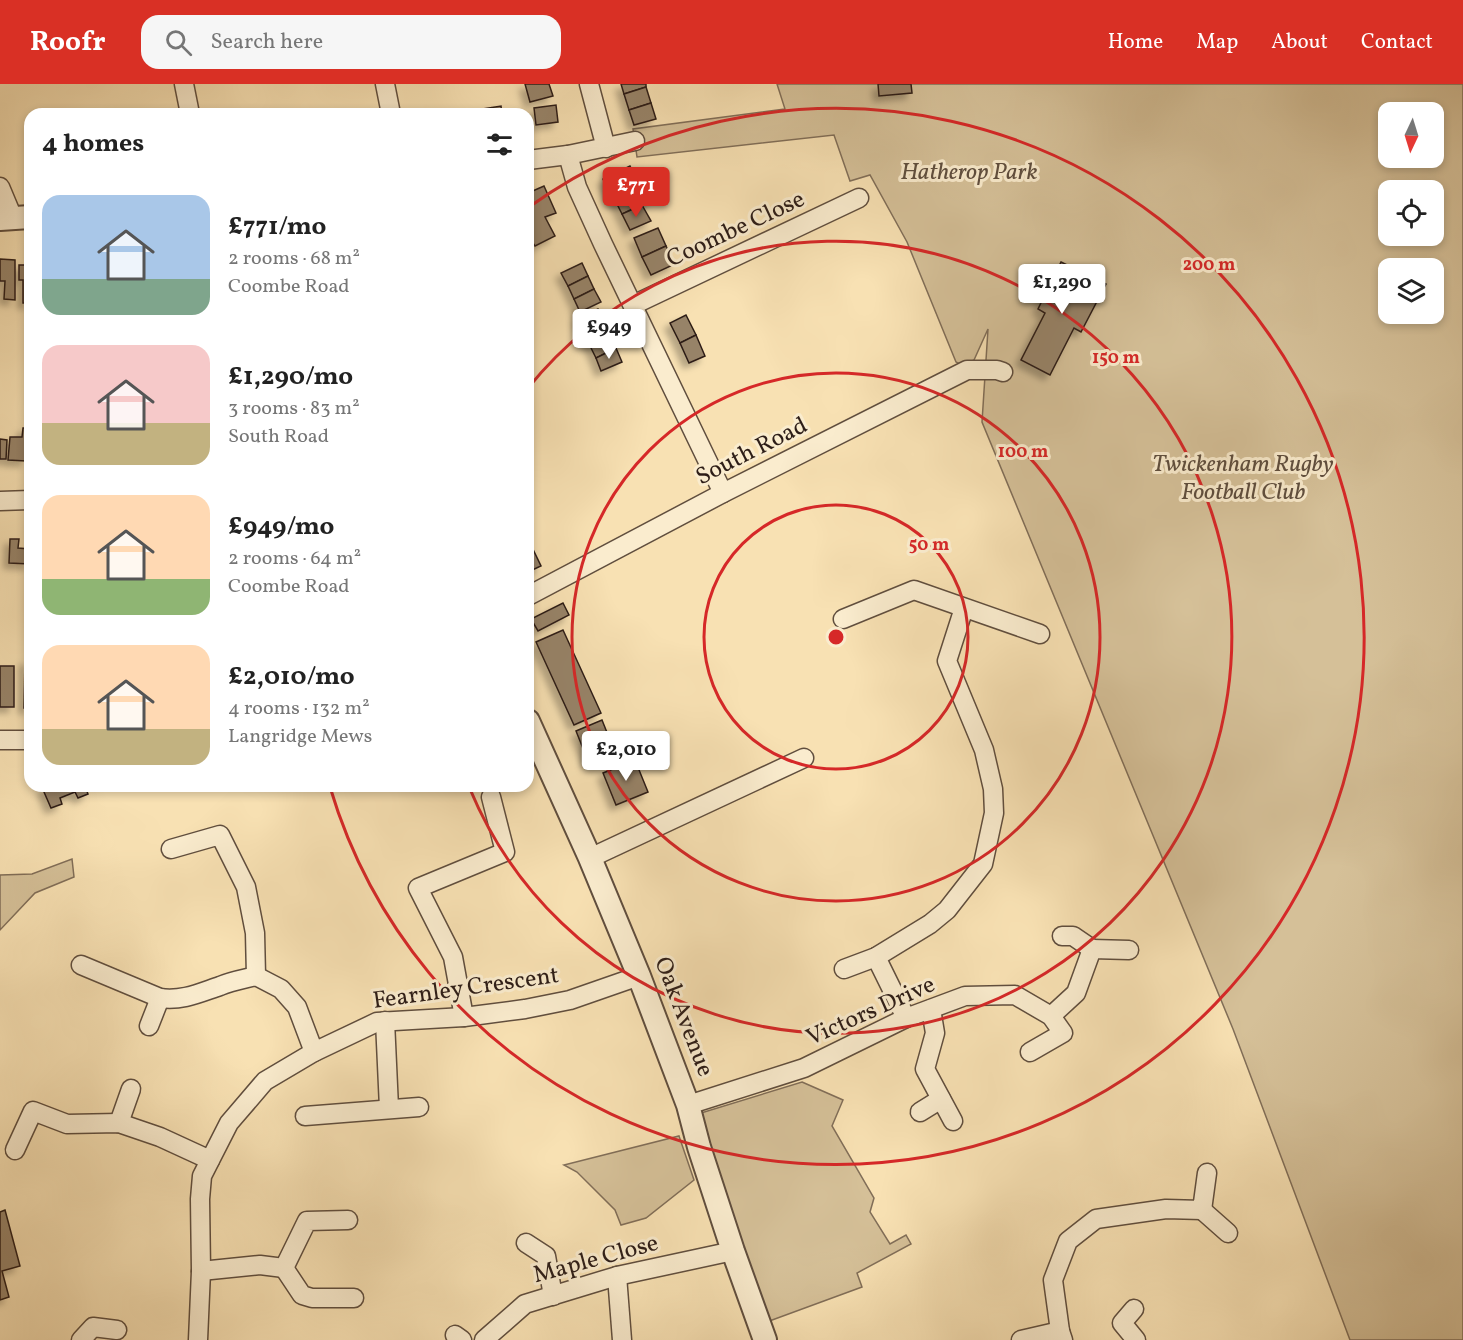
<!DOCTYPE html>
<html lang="en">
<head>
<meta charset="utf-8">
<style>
  :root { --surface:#fff; --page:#f6f6f6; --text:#222; --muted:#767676; --accent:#d93025 }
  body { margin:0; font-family:Vollkorn,serif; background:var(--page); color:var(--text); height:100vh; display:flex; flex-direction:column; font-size:22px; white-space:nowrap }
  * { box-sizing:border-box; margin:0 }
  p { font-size:20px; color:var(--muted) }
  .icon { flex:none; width:33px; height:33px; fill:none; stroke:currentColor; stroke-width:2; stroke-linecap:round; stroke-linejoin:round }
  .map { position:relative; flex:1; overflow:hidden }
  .side { position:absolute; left:24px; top:24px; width:510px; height:684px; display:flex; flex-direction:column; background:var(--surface); border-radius:18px; box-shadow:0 3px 9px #0003 }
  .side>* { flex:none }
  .needle { width:39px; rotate:184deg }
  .tools { position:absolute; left:1378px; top:18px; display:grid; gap:12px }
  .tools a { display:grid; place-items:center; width:66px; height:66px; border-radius:12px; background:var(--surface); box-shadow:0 3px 9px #0003; font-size:30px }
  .price { position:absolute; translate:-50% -51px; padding:0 14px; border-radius:6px; background:#fff; color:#222; font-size:20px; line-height:39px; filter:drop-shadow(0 2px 3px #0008) }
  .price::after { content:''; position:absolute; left:50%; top:36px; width:18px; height:14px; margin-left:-9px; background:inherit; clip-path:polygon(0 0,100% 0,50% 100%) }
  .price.current { background:var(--accent); color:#fff }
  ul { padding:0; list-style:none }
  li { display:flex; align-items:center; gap:18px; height:150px; padding:0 18px }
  li span { display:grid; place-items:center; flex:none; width:168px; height:120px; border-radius:18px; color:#555 }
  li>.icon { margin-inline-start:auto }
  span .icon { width:72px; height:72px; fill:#fffc; stroke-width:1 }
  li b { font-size:26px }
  h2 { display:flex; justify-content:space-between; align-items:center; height:72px; padding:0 18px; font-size:26px }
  header { display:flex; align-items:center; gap:36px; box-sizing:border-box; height:84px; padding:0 30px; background:var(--accent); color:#fff }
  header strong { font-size:28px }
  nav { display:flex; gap:33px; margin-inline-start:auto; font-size:21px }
  .search { width:420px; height:54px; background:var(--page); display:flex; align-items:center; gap:15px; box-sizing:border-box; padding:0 21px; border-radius:18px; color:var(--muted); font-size:22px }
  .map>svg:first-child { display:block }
  .green { fill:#d5c098; stroke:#816e58; stroke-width:1.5; fill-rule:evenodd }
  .building { fill:#978368; stroke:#2d1d17; stroke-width:1.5; filter:url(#shadow) }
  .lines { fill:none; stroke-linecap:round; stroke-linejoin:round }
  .minor-casing { stroke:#604e3e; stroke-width:21 }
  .tertiary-casing { stroke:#604e3e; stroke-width:26 }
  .minor { stroke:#faecce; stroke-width:18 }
  .tertiary { stroke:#faecce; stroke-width:22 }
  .ring { fill:none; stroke:#d62828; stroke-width:3 }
  .labels { text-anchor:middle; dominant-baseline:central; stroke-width:6; stroke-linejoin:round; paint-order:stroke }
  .park-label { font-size:24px; font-style:italic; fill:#5f4e3e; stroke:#faecce }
  .street-label { font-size:24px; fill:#2d1d17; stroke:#faecce }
  .centre { fill:#d62828; stroke:#faecce; stroke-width:3 }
  .ring-label { font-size:18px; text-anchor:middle; font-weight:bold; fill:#d62828; stroke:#faecce; stroke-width:6; stroke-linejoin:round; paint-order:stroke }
</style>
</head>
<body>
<header>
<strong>Roofr</strong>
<div class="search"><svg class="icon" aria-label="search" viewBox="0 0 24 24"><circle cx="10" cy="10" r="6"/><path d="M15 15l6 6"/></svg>Search here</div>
<nav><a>Home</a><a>Map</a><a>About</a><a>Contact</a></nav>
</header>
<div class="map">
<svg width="1463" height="1256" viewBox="0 0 1463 1256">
  <defs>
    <filter id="shadow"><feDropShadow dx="-5.5" dy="5.5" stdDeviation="3" flood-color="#0004"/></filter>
  </defs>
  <rect width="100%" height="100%" fill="#f8e1b3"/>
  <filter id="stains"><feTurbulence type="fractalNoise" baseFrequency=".00333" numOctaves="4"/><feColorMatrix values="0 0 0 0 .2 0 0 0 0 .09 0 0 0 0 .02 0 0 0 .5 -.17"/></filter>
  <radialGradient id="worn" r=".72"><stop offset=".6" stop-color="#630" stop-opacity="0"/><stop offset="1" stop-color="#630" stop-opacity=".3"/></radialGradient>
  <g class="green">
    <path d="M 777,0 L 1463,0 L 1463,1256 L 1350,1256 L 1233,945 L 982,338 L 988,245 L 974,276 L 963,282 L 956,278 L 907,158 L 870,91 L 850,97 L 834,51 L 637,73 L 633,45 L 785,25 ZM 1389,28 L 1434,28 L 1434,74 L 1389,74 ZM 1389,106 L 1434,106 L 1434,152 L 1389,152 ZM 1389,184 L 1434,184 L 1434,230 L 1389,230 Z"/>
    <path d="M 72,775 L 74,793 L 35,809 L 0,846 L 0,791 L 32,790 Z"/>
    <path d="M 802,998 L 843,1016 L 832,1042 L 874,1114 L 870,1128 L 890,1160 L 906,1151 L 911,1160 L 857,1189 L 862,1203 L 764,1239 L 701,1029 Z"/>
    <path d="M 679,1052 L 694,1096 L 646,1134 L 621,1141 L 615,1126 L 577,1088 L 564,1081 Z"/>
  </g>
  <g class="building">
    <path d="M 525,0 L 549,0 L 553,12 L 530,18 Z"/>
    <path d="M 621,0 L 646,0 L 646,3 L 624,10 Z"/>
    <path d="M 878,0 L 911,0 L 912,9 L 879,12 Z"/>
    <path d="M 646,3 L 651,19 L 629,26 L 624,10 Z"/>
    <path d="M 651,19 L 656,35 L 634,41 L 629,26 Z"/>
    <path d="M 556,21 L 558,38 L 536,41 L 534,24 Z"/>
    <path d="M 501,22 L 502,30 L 470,30 L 470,27 Z"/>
    <path d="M 461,26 L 462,30 L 439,30 Z"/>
    <path d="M 630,82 L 638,99 L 611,112 L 603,95 Z"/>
    <path d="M 644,99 L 652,116 L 622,130 L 614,114 Z"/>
    <path d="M 544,102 L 556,129 L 545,133 L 555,152 L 535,162 L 528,152 L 528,127 L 530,126 L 528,109 Z"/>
    <path d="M 642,121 L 651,137 L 630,146 L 622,130 Z"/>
    <path d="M 658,144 L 666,162 L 642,173 L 634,154 Z"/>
    <path d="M 666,162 L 675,180 L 651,191 L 642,173 Z"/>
    <path d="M 0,175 L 15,176 L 15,216 L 4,215 L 5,197 L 0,197 Z"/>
    <path d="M 1061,178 L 1106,200 L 1081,248 L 1074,244 L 1050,291 L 1021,276 L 1045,229 L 1038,225 Z"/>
    <path d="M 582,179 L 588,192 L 568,202 L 561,189 Z"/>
    <path d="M 19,181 L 30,181 L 30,219 L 23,219 L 23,196 L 19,196 Z"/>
    <path d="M 588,192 L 594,205 L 574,215 L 568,202 Z"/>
    <path d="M 594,205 L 601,218 L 580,228 L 574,215 Z"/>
    <path d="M 598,225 L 604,238 L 584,247 L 578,234 Z"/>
    <path d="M 686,231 L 696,251 L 680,259 L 670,239 Z"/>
    <path d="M 604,238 L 610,251 L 589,260 L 584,247 Z"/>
    <path d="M 610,251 L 616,264 L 596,274 L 589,260 Z"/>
    <path d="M 696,251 L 705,272 L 689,279 L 680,259 Z"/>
    <path d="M 616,264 L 622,278 L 601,287 L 596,274 Z"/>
    <path d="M 23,344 L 30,344 L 30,369 L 26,369 L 26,377 L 8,376 L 10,353 L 22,353 Z"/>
    <path d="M 0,355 L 7,356 L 6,375 L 0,375 Z"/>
    <path d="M 10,455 L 19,455 L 18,464 L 30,465 L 30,480 L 9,479 Z"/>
    <path d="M 528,455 L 541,482 L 528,488 Z"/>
    <path d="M 563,519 L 569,531 L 538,547 L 531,535 Z"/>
    <path d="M 563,546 L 601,629 L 574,641 L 536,558 Z"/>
    <path d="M 25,576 L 30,576 L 30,624 L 24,624 Z"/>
    <rect x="0" y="582" width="14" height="41"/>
    <path d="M 602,636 L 614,666 L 588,677 L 576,647 Z"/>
    <path d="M 635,676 L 648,708 L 616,721 L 603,689 Z"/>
    <path d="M 55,702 L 85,702 L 88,710 L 78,714 L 75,708 L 60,714 L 62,720 L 51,724 L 44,708 L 43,703 Z"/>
    <path d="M 5,1126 L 20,1182 L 2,1187 L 9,1213 L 0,1216 L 0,1128 Z"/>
  </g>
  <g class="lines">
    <defs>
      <g id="minor">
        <path d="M 184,0 L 190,30"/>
        <path d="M 385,0 L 391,30"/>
        <path d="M 589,0 L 606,64"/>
        <path d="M 568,71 L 577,103 L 603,160 L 723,409"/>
        <path d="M 528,76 L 568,71 L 635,57"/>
        <path d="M 0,103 L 13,134"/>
        <path d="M 633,221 L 859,114"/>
        <path d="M 0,417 L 30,416"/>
        <path d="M 528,512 L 723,409 L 967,286 L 997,286 L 1003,288"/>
        <path d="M 843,535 L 914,506 L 1040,550"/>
        <path d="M 0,656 L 30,656"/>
        <path d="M 171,765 L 220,751 L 246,803 L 255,849 L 256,892"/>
        <path d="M 590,774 L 804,674"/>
        <path d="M 1062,852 L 1073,852 L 1092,865"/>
        <path d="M 876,873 L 906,934"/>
        <path d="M 81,881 L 160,914 C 183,917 199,909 220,902 C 231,897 244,895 256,892 L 281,905 L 297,923 L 314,968"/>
        <path d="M 844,885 L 876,873 L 930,840 L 947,826 L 983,780 L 994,729 L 993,705 L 984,666 L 947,577 L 964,524"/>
        <path d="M 931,925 L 935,949 L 925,985 L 953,1037"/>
        <path d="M 1051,932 L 1076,909 L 1092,865 L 1129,866"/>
        <path d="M 464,933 L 453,873 L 418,804 L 505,768 L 491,713"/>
        <path d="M 385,937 L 389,1024"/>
        <path d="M 149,942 L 160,914"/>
        <path d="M 688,1021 L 804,984 L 906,934 L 965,912 L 1015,911 L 1051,932 L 1063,949 L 1030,968"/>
        <path d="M 920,1028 L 941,1015"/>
        <path d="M 305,1032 L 419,1023"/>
        <path d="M 119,1039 L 131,1005"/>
        <path d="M 15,1066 L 33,1027 L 67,1040 L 119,1039 L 160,1053 L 210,1076"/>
        <path d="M 1202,1126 L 1228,1149"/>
        <path d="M 526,1159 L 546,1172 L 553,1212"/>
        <path d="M 284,1184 L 302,1211 L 312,1214 L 354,1214"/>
        <path d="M 201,1187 L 260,1181 L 284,1184 L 307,1137 L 348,1136"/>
        <path d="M 617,1192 L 622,1256"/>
        <path d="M 1134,1225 L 1122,1239 L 1136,1256"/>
        <path d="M 455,1251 L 462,1256"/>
        <path d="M 81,1256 L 93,1243 L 117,1246"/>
        <path d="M 198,1256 L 201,1187 L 200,1115 L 202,1092 L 229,1039 L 265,997 L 314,968 L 377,938 L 464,933 L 525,925 L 570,916 L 639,892"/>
        <path d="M 484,1256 L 525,1220 L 617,1192 L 733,1167"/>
        <path d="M 1021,1256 L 1060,1247"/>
        <path d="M 1063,1256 L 1060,1247 L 1053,1196 L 1068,1157 L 1096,1135 L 1166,1125 L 1202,1126 L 1207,1089"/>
      </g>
      <g id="tertiary">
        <path d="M 0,135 L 30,133"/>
        <path d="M 528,637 L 590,774 L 639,892 L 688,1021 L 699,1063 L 733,1167 L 765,1256"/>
      </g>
    </defs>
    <use href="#minor" class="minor-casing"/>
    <use href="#tertiary" class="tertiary-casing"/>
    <use href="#minor" class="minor"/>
    <use href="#tertiary" class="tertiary"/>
  </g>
  <g class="ring">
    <circle cx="836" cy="553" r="132"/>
    <circle cx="836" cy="553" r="264"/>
    <path d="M528 304A396 396 0 1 1 470 705"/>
    <path d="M529 123A528 528 0 1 1 330 703"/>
  </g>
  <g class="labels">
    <g class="park-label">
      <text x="969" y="89">Hatherop Park</text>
      <text x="1243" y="381">Twickenham Rugby<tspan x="1243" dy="28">Football Club</tspan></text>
    </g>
    <g class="street-label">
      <text transform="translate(736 146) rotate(-25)">Coombe Close</text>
      <text transform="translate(752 368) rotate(-27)">South Road</text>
      <text transform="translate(466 905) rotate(-8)">Fearnley Crescent</text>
      <text transform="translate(871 928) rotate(-24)">Victors Drive</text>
      <text transform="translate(683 933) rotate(69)">Oak Avenue</text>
      <text transform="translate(596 1176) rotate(-15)">Maple Close</text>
    </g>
  </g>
  <circle cx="836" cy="553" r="9" class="centre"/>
  <g class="ring-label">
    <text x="1209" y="186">200 m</text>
    <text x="1116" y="279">150 m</text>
    <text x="1023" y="373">100 m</text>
    <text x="929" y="466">50 m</text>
  </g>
  <rect width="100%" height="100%" filter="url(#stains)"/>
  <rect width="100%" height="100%" fill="url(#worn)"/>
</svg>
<div class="tools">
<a><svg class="needle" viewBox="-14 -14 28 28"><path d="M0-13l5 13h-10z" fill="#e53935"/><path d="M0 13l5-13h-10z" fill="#767676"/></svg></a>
<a><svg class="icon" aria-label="locate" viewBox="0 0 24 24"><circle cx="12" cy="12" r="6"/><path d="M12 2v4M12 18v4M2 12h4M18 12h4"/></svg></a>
<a><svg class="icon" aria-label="layers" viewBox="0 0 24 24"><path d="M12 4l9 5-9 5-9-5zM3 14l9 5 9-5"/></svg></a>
</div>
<b class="price current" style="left:636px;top:134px">£771</b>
<b class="price" style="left:1062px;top:231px">£1,290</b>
<b class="price" style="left:609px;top:276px">£949</b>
<b class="price" style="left:626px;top:698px">£2,010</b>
<section class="side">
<h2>4 homes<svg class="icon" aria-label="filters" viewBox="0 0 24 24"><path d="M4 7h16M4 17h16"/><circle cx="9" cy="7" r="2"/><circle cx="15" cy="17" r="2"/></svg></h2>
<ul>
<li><span style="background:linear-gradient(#a9c7e8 70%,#7fa58c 0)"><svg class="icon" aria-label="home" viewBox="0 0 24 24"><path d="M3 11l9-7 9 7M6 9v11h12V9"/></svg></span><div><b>£771/mo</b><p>2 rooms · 68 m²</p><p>Coombe Road</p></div></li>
<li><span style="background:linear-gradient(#f6c9c9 65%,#c2b280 0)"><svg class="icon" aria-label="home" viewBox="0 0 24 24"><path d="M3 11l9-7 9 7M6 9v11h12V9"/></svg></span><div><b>£1,290/mo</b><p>3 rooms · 83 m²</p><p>South Road</p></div></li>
<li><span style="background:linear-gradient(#ffd9b3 70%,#8fb573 0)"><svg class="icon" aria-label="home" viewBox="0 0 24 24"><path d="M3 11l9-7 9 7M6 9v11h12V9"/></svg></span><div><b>£949/mo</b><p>2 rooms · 64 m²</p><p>Coombe Road</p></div></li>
<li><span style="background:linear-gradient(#ffd9b3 70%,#c2b280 0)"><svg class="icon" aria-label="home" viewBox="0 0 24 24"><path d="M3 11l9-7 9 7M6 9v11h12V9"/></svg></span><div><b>£2,010/mo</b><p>4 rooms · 132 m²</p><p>Langridge Mews</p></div></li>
</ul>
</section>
</div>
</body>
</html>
